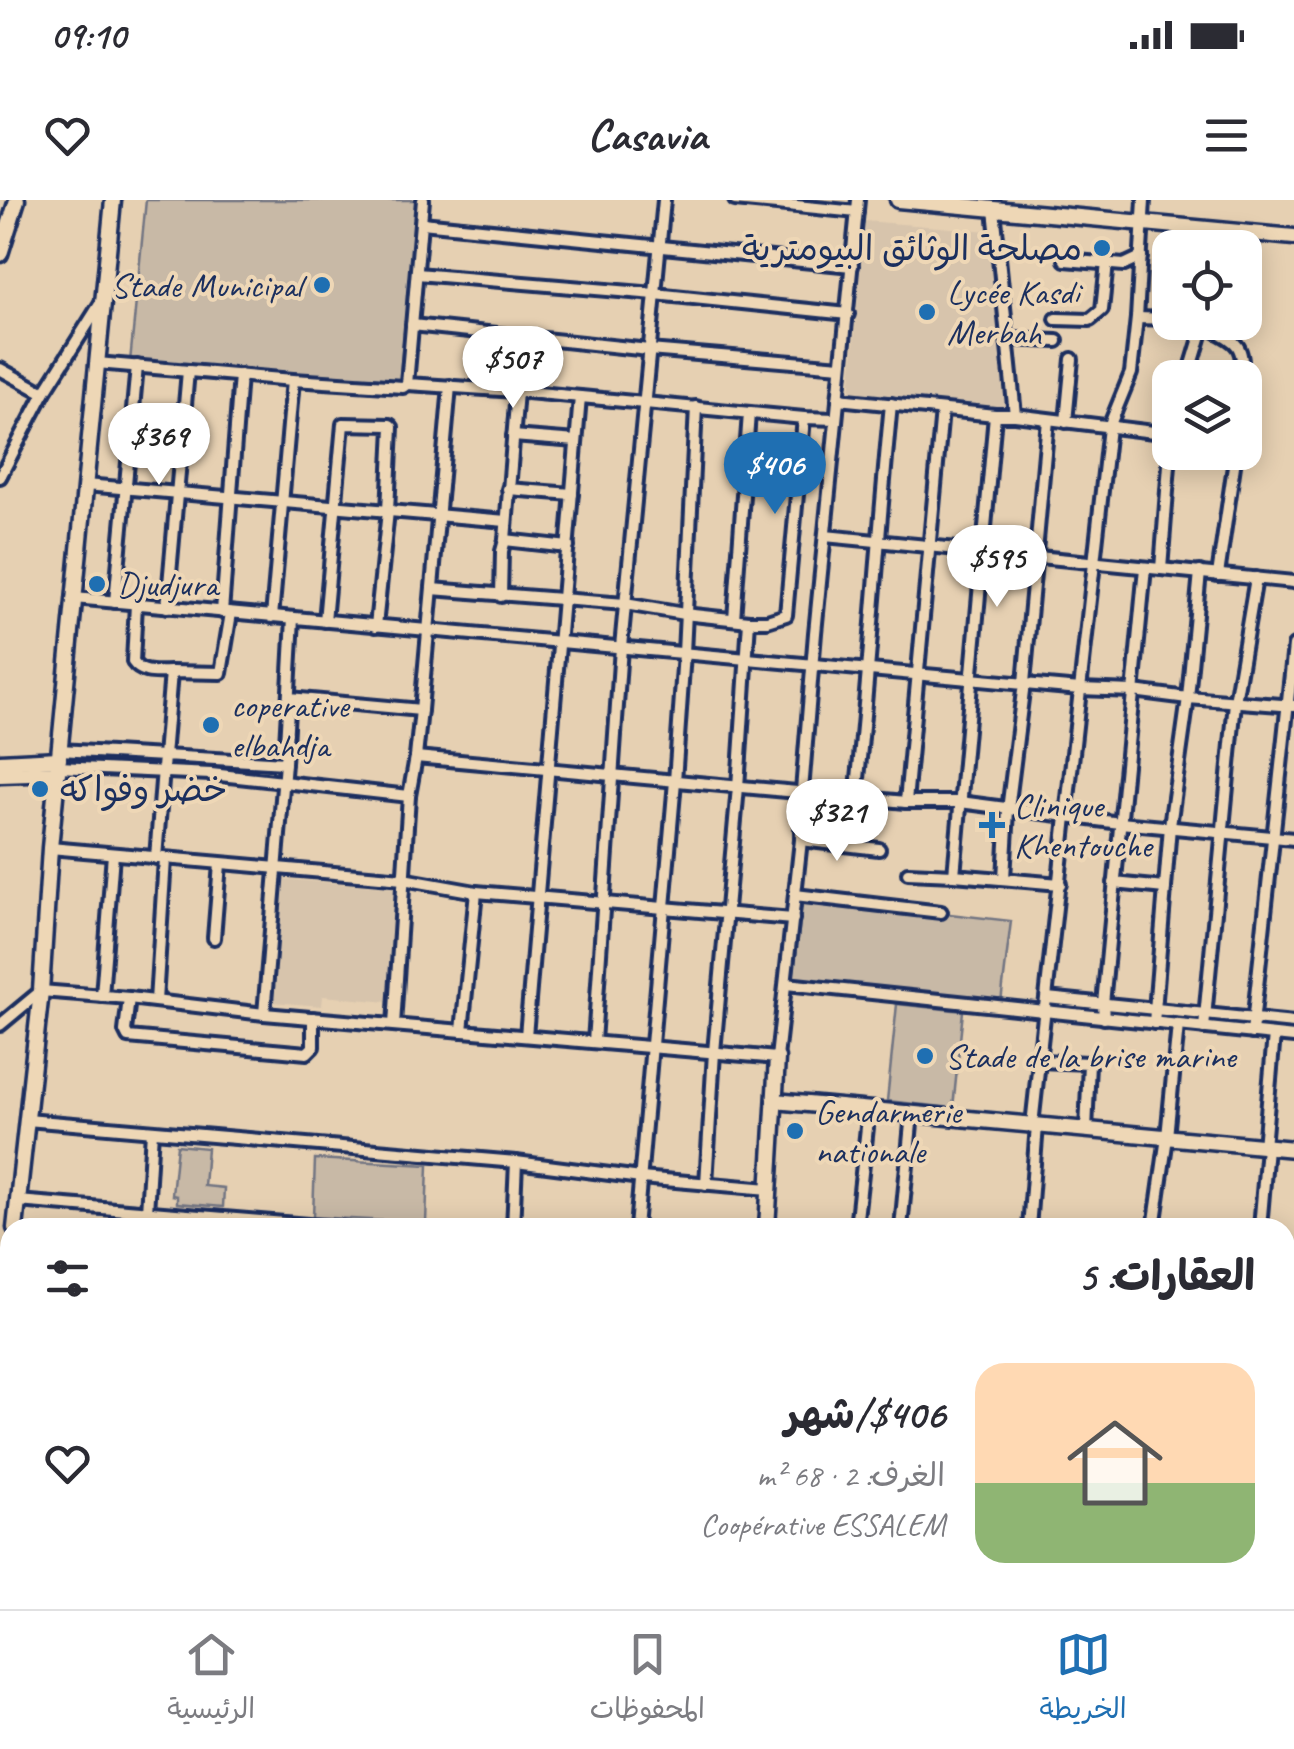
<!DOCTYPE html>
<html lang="ar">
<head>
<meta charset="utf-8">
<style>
  :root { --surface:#fff; --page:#f7f7f7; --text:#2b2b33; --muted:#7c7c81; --line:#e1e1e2; --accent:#1f6fb2 }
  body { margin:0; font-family:Caveat,"Playpen Sans Arabic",sans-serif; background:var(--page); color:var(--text); direction:rtl; height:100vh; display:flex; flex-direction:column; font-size:38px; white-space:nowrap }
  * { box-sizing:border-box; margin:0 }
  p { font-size:32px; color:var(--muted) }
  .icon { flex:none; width:55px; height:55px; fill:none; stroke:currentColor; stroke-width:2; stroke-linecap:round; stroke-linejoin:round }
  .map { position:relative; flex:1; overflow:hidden; direction:ltr }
  .details { position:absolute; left:0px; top:1018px; width:1295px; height:392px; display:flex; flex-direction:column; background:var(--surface); border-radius:30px 30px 0 0; box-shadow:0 5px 25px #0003; direction:rtl }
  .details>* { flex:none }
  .fabs { position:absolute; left:1152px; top:30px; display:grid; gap:20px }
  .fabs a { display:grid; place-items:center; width:110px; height:110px; border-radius:20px; background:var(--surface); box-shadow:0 5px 25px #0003; font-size:50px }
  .price { position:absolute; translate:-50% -85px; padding:0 22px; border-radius:35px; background:#fff; color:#222; font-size:32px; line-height:65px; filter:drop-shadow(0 2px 5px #0008) }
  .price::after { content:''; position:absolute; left:50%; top:60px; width:30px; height:22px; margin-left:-15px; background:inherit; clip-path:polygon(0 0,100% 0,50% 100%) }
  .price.current { background:var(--accent); color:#fff }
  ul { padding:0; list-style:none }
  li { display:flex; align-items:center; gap:30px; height:250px; padding:0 40px }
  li+li { border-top:2px solid var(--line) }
  li span { display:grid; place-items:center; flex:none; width:280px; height:200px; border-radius:30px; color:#555 }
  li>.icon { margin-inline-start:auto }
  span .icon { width:120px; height:120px; fill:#fffc; stroke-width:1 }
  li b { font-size:42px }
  h2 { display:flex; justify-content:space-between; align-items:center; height:120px; padding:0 40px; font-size:42px }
  .status { display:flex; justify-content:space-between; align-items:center; height:70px; padding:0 50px; background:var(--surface); direction:ltr }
  .status svg { height:28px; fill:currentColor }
  header { display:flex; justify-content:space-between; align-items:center; height:130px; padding:0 40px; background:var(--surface); font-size:45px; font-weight:600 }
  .tab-bar { display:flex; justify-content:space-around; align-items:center; height:140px; border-top:2px solid var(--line); background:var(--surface); font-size:28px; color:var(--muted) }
  .tab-bar a { display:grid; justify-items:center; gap:5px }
  .tab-bar .current { color:var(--accent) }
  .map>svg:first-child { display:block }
  .built { fill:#d7c4ac }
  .green { fill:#c8b9a6; stroke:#727482; stroke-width:2.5 }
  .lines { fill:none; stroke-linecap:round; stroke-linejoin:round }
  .street-casing { stroke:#1b2f5e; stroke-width:18 }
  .secondary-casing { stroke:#1b2f5e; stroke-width:21 }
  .street { stroke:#eed7b6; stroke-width:10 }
  .secondary { stroke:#eed7b6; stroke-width:14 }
  .poi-dot { fill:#1f6fb2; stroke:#eed7b6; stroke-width:4 }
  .labels { text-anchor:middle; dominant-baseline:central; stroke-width:8; stroke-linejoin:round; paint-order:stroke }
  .poi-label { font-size:35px; fill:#1b2f5e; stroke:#eed7b6; text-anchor:start }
</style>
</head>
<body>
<div class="status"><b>09:10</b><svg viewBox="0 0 49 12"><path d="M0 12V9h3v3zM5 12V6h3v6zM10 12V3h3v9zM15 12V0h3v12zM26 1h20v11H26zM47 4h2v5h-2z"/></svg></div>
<header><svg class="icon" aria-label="menu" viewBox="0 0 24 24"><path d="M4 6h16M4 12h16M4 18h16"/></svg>Casavia<svg class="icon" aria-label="heart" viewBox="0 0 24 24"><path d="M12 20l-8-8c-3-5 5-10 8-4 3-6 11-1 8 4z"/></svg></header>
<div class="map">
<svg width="1294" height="1409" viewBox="0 0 1294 1409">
  <rect width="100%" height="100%" fill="#e6d0b2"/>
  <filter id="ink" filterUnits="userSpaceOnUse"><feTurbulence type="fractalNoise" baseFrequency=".01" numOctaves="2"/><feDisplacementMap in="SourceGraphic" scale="20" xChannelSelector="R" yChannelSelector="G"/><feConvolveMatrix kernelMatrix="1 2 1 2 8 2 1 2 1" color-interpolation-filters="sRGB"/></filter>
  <g filter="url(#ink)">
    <g class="built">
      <path d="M 864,21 L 989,31 L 1009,210 L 850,193 Z"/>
      <path d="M 282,679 L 398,688 L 388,802 L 323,796 L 322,806 L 272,802 Z"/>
      <path d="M 1065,1400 L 1211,1400 L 1208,1409 L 1138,1409 L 1065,1403 Z"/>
    </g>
    <g class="green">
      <path d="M 146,0 L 417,0 L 399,184 L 130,162 Z"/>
      <path d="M 803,697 L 1011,721 L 1001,802 L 793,779 Z"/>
      <path d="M 897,804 L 963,811 L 953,908 L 887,901 Z"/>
      <path d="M 177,945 L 207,948 L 204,986 L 224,988 L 223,1007 L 177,1003 L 177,996 L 172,995 Z"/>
      <path d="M 315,959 L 428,965 L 426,1023 L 313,1017 Z"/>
      <path d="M 1285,1253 L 1294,1254 L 1294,1372 L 1285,1371 Z"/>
    </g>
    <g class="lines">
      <defs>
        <g id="street">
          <path d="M 423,0 L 407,184 L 517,191 L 804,218 L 836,219"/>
          <path d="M 735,0 L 857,12"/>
          <path d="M 994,9 L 1015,215"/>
          <path d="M 422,23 L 852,66"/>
          <path d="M 1221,48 L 1225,30"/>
          <path d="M 1065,60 L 1124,65 L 1141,57"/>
          <path d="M 417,74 L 655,94 L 848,114"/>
          <path d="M 1137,118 L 1170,119"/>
          <path d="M 1056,119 L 1090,120 L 1102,110 L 1107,63"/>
          <path d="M 1205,122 L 1204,125 C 1234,141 1245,141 1242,178"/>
          <path d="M 412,125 L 649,150 L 841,166"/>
          <path d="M 1008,139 L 1057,141"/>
          <path d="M 97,163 L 293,180 L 403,187 L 407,184"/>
          <path d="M 0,169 L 44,193"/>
          <path d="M 1188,178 L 1204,125 L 1201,123"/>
          <path d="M 838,199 L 995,215 L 1015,215 L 1170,234"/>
          <path d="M 995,215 L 954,675 L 1060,684"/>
          <path d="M 1066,222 L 1072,159"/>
          <path d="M 513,236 L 576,241"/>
          <path d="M 0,277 L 44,193 L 102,101"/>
          <path d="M 85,285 L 506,321"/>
          <path d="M 508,289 L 572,294"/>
          <path d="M 825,336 L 1294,382"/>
          <path d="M 505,340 L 568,347"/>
          <path d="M 1161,369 L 1170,252"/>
          <path d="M 1218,375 L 1236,252"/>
          <path d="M 432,389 L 625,404 L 684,414 L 749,421 L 767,421 L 786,415 L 804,218"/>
          <path d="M 501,396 L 502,351 L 505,340 L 517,191"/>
          <path d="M 74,398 L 1080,489 L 1133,491 L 1188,498 L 1294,506"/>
          <path d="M 115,402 L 137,166"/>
          <path d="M 136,404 L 133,462 C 142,475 157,472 171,472"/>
          <path d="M 167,407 L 188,171"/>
          <path d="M 222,412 L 240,175"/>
          <path d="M 272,417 L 293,180"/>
          <path d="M 734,419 L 749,213"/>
          <path d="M 325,421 L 343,224 L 390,225 L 392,227 L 388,311 L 376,426"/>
          <path d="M 289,498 L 421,510"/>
          <path d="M 60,550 L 164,556 L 171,472 L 221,473 L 231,413"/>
          <path d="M 416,557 L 906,602 L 960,602 L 1120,623 L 1294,639"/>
          <path d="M 58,567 L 211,574 L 409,596"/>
          <path d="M 856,598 C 870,466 878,335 891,204"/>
          <path d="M 906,602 L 942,210"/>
          <path d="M 801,640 L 879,649"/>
          <path d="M 50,648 L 403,679 L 476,692 L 793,719"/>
          <path d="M 156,658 L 164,556 L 285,563"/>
          <path d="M 908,673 L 954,675"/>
          <path d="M 1004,678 L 1008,610 L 1024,483 L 1048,220"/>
          <path d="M 1114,683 L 1165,688"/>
          <path d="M 795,695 L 941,712"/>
          <path d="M 214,738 L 220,664"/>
          <path d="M 786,784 L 1294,837"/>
          <path d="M 102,796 L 113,654"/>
          <path d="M 129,798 L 125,831 L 128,837 L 307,853 L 313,847 L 313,818"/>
          <path d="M 1047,798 L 1294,823"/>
          <path d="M 156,801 L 165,659"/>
          <path d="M 264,814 L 285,563 L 293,418"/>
          <path d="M 1104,818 L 1103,804 L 1145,368"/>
          <path d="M 1154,823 L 1170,626 L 1188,498 L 1200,372"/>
          <path d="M 0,825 L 41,791 L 129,798 L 264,814 L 777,858 L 801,640 L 802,591 L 815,433 L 858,0"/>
          <path d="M 394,825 L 409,596 L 416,557 L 421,510 L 450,186"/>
          <path d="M 1204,828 L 1235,502 L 1256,378"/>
          <path d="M 462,831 L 476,692"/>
          <path d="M 1252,833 L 1294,446"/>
          <path d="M 526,836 L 580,197"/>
          <path d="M 594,842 L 621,447 L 664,0"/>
          <path d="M 1039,861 L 1089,863 L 1086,930"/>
          <path d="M 27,920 L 516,962 L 641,978 L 769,989"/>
          <path d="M 1032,925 L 1109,227 L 1131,173 L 1137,118 L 1144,0"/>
          <path d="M 1264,947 L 1274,835"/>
          <path d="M 706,984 L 714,852 L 738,587 L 749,421"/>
          <path d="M 18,1001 L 344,1028"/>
          <path d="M 147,1012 L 152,931"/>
          <path d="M 513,1028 L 516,962"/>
          <path d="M 636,1028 L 675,581 L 684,453 L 696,207"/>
          <path d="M 856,1028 L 869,909"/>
          <path d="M 901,1028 L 912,913"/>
          <path d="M 1029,1028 L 1037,925"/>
          <path d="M 1154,1028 L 1167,937 L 1178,825"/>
          <path d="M 1260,1028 L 1267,947"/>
          <path d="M 0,1306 L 10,1307"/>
          <path d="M 62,1409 L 63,1400"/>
          <path d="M 120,1409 L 121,1400"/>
          <path d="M 178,1409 L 178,1400"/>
          <path d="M 235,1409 L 236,1400"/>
          <path d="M 292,1409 L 293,1400"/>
          <path d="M 352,1409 L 353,1400"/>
          <path d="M 413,1409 L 414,1400"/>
          <path d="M 471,1409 L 472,1400"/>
          <path d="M 529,1409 L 530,1400"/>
          <path d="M 586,1409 L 586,1400"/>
          <path d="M 622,1409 L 622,1400"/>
          <path d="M 675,1409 L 675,1400"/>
          <path d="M 984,1409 L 985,1400"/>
          <path d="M 1268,1409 L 1269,1400"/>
        </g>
        <g id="secondary">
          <path d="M 898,0 L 1294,37"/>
          <path d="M 0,54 L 17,0"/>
          <path d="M 0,562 L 59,559"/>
          <path d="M 0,575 L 58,573"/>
          <path d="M 775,901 L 1294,949"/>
          <path d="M 15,1028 L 41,791 L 50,648 L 113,0"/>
          <path d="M 767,1028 L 777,858"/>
          <path d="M 1285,1093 L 1294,1094"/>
          <path d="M 0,1196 L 10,1078"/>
          <path d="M 752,1400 L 841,1409"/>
          <path d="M 846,1400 L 947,1409"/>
          <path d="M 733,1409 L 734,1400"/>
        </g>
      </defs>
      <use href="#street" class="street-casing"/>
      <use href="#secondary" class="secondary-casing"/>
      <use href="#street" class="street"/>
      <use href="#secondary" class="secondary"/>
    </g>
  </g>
  <g class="poi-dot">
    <circle cx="1102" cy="48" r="10"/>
    <circle cx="322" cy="85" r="10"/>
    <circle cx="927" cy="112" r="10"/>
    <circle cx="97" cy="384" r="10"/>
    <circle cx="211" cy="525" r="10"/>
    <circle cx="40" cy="589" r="10"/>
    <path d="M987 610h10v10h10v10h-10v10h-10v-10h-10v-10h10z"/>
    <circle cx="925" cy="856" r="10"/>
    <circle cx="795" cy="931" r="10"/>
  </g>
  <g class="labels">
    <g class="poi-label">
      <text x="1082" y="48" text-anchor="end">مصلحة الوثائق البيومترية</text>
      <text x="302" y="85" text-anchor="end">Stade Municipal</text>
      <text x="947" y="92">Lycée Kasdi<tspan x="947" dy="40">Merbah</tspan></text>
      <text x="117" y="384">Djudjura</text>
      <text x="231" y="505">coperative<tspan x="231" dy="40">elbahdja</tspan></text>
      <text x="60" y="589">خضر وفواكه</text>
      <text x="1014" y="605">Clinique<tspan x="1014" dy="40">Khentouche</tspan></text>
      <text x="945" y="856">Stade de la brise marine</text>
      <text x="815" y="911">Gendarmerie<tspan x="815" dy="40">nationale</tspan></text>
    </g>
  </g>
</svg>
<div class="fabs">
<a><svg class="icon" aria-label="locate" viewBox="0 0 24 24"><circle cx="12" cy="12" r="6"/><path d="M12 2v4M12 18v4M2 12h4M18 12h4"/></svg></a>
<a><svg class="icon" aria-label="layers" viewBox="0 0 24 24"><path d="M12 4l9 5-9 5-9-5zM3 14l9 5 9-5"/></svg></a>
</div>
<b class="price" style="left:513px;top:211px">$507</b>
<b class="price" style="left:159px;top:288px">$369</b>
<b class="price current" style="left:775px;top:317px">$406</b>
<b class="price" style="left:997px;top:410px">$595</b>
<b class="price" style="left:837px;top:664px">$321</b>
<section class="details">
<h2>العقارات: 5<svg class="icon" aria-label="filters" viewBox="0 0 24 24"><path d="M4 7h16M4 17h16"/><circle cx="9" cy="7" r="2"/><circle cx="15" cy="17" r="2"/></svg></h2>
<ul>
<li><span style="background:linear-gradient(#ffd9b3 60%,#8fb573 0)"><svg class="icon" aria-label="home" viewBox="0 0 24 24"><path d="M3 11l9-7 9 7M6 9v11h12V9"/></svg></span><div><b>$406/شهر</b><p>الغرف: 2 · 68 m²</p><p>Coopérative ESSALEM</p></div><svg class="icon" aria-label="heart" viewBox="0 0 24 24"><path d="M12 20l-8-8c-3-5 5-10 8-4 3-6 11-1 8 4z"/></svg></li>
</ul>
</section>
</div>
<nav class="tab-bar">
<a class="current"><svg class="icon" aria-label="map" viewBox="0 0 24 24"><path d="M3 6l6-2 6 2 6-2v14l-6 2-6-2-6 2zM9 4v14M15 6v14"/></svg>الخريطة</a>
<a><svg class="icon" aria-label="saved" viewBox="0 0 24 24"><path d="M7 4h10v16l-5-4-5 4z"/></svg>المحفوظات</a>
<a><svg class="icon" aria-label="home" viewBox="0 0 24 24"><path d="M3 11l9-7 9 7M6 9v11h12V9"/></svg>الرئيسية</a>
</nav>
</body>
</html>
